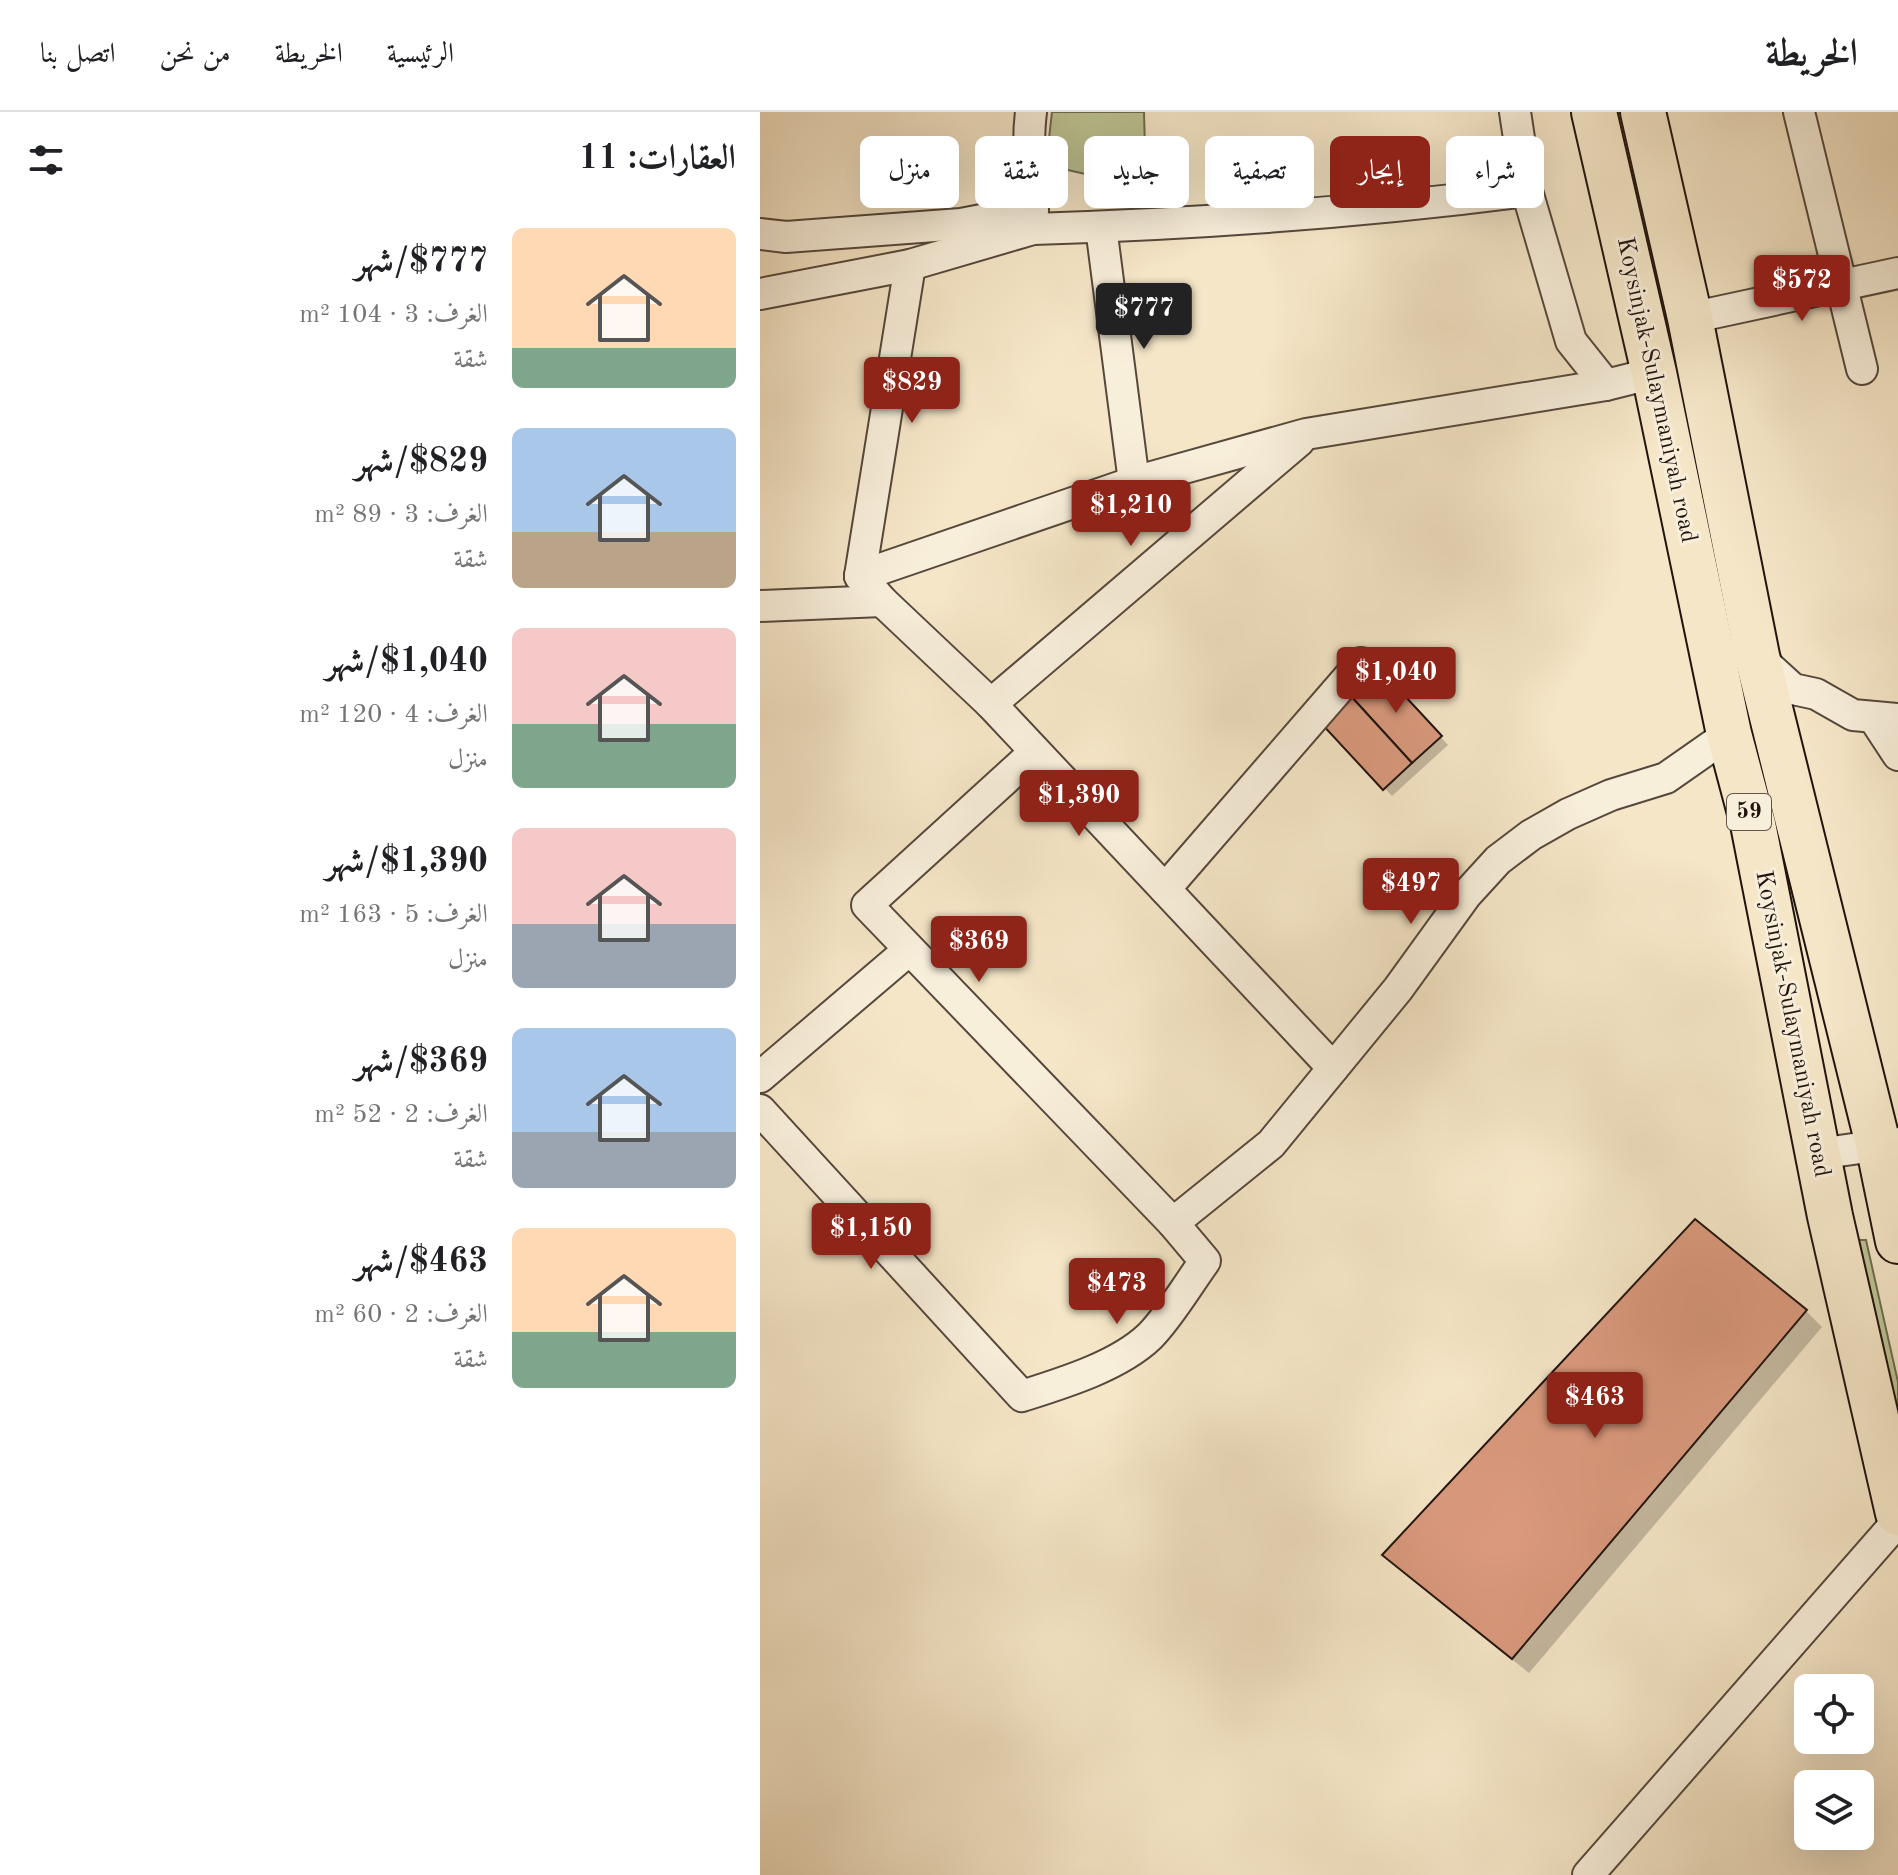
<!DOCTYPE html>
<html lang="ar">
<head>
<meta charset="utf-8">
<style>
  :root { --surface:#fff; --page:#f2f2f2; --text:#202124; --muted:#757577; --line:#e0e0e0; --accent:#8f2418 }
  body { margin:0; font-family:"Old Standard TT",Amiri,serif; background:var(--page); color:var(--text); direction:rtl; height:100vh; display:flex; flex-direction:column; font-size:30px; white-space:nowrap }
  * { box-sizing:border-box; margin:0 }
  p { font-size:26px; color:var(--muted) }
  .icon { flex:none; width:44px; height:44px; fill:none; stroke:currentColor; stroke-width:2; stroke-linecap:round; stroke-linejoin:round }
  .map { position:relative; flex:1; overflow:hidden; direction:ltr }
  .drawer { display:flex; flex-direction:column; background:var(--surface); width:760px }
  .drawer>* { flex:none }
  .top-card { position:absolute; left:24px; top:24px; width:760px; height:72px; direction:rtl; display:flex; gap:16px }
  .buttons { position:absolute; left:1034px; top:1562px; display:grid; gap:16px }
  .buttons a { display:grid; place-items:center; width:80px; height:80px; border-radius:12px; background:var(--surface); box-shadow:0 8px 32px #0002; font-size:40px }
  .price { position:absolute; translate:-50% -68px; padding:0 18px; border-radius:8px; background:var(--accent); color:#fff; font-size:26px; line-height:52px; filter:drop-shadow(0 2px 4px #0008) }
  .price::after { content:''; position:absolute; left:50%; top:48px; width:24px; height:18px; margin-left:-12px; background:inherit; clip-path:polygon(0 0,100% 0,50% 100%) }
  .price.on { background:#222; color:#fff }
  ul { padding:0; list-style:none }
  li { display:flex; align-items:center; gap:24px; height:200px; padding:0 24px }
  li span { display:grid; place-items:center; flex:none; width:224px; height:160px; border-radius:12px; color:#555 }
  li>.icon { margin-inline-start:auto }
  span .icon { width:96px; height:96px; fill:#fffc; stroke-width:1 }
  li b { font-size:34px }
  h2 { display:flex; justify-content:space-between; align-items:center; height:96px; padding:0 24px; font-size:34px }
  .pill { padding:0 28px; border-radius:12px; background:var(--surface); box-shadow:0 8px 32px #0002; font-size:28px; line-height:72px }
  .pill.on { background:var(--accent); color:#fff }
  header { display:flex; align-items:center; gap:48px; box-sizing:border-box; height:112px; padding:0 40px; background:var(--surface); border-bottom:2px solid var(--line) }
  header strong { font-size:38px }
  nav { display:flex; gap:44px; margin-inline-start:auto; font-size:28px }
  main { display:flex; flex:1; min-height:0 }
  .map>svg:first-child { display:block }
  .green { fill:#bdc494; stroke:#6f6c51; stroke-width:2 }
  .shadow { fill:#0003 }
  .building { fill:#da997d; stroke:#21140e; stroke-width:2 }
  .lines { fill:none; stroke-linecap:round; stroke-linejoin:round }
  .minor-casing { stroke:#56483c; stroke-width:34 }
  .primary-casing { stroke:#21140e; stroke-width:48 }
  .minor { stroke:#f8efdb; stroke-width:30 }
  .primary { stroke:#f5e6c7; stroke-width:44 }
  .labels { text-anchor:middle; dominant-baseline:central; stroke-width:6; stroke-linejoin:round; paint-order:stroke }
  .shield { fill:#f8efdb; stroke:#62564c; stroke-width:2 }
  .shield-label { font-size:22px; font-weight:bold; fill:#21140e }
  .street-label { font-size:24px; fill:#21140e; stroke:#f8efdb }
</style>
</head>
<body>
<header>
<strong>الخريطة</strong>
<nav><a>الرئيسية</a><a>الخريطة</a><a>من نحن</a><a>اتصل بنا</a></nav>
</header>
<main>
<div class="map">
<svg width="1138" height="1763" viewBox="0 0 1138 1763">
  <rect width="100%" height="100%" fill="#f5e6c7"/>
  <filter id="stains"><feTurbulence type="fractalNoise" baseFrequency=".0025" numOctaves="4"/><feColorMatrix values="0 0 0 0 .2 0 0 0 0 .09 0 0 0 0 .02 0 0 0 .5 -.17"/></filter>
  <radialGradient id="worn" r=".72"><stop offset=".6" stop-color="#630" stop-opacity="0"/><stop offset="1" stop-color="#630" stop-opacity=".3"/></radialGradient>
  <g class="green">
    <path d="M 292,0 L 384,0 L 386,76 L 286,53 Z"/>
    <path d="M 1098,1128 L 1106,1128 L 1138,1270 L 1138,1333 Z"/>
  </g>
  <g class="shadow">
    <path d="M 619,558 L 688,633 L 632,684 L 563,610 Z"/>
    <path d="M 1046,1199 L 1062,1215 L 769,1561 L 641,1459 L 625,1443 Z"/>
  </g>
  <g class="building">
    <path d="M 619,556 L 682,624 L 652,651 L 589,582 Z"/>
    <path d="M 589,582 L 652,651 L 623,678 L 560,610 Z"/>
    <path d="M 935,1107 L 1047,1198 L 752,1547 L 622,1443 Z"/>
  </g>
  <g class="lines">
    <defs>
      <g id="minor">
        <path d="M 271,0 C 266,39 273,78 273,117 C 438,112 604,100 767,79"/>
        <path d="M 755,0 L 767,79 L 811,229 L 846,273"/>
        <path d="M 1039,0 L 1102,257"/>
        <path d="M 341,115 L 374,370"/>
        <path d="M 0,122 L 26,125 L 201,112 L 273,98"/>
        <path d="M 0,182 L 150,153 L 273,117"/>
        <path d="M 930,206 L 1138,161"/>
        <path d="M 100,464 L 374,370 L 546,322 L 846,273 L 894,261"/>
        <path d="M 100,464 L 122,489 L 231,592 L 573,956"/>
        <path d="M 100,464 L 150,153"/>
        <path d="M 0,494 L 122,489"/>
        <path d="M 997,544 L 1033,577 L 1056,582 L 1093,603 L 1138,607"/>
        <path d="M 231,592 L 539,329"/>
        <path d="M 1113,605 L 1138,643"/>
        <path d="M 405,777 L 601,551"/>
        <path d="M 0,965 L 149,838"/>
        <path d="M 0,998 L 262,1284 C 303,1271 359,1254 390,1224 C 409,1205 429,1171 445,1149 L 413,1111 L 107,793 L 275,640"/>
        <path d="M 1058,1042 L 1135,1031"/>
        <path d="M 413,1111 L 511,1032 L 638,877 L 706,783 L 738,748 L 771,723 L 808,702 L 851,683 L 906,666 L 969,622"/>
        <path d="M 828,1763 L 1138,1409"/>
      </g>
      <g id="primary">
        <path d="M 834,0 L 894,261 L 969,622 L 993,712 L 1070,1104 L 1138,1401"/>
        <path d="M 883,0 L 930,206 L 997,544 L 1118,1032 L 1138,1129"/>
      </g>
    </defs>
    <use href="#minor" class="minor-casing"/>
    <use href="#primary" class="primary-casing"/>
    <use href="#minor" class="minor"/>
    <use href="#primary" class="primary"/>
  </g>
  <g class="labels">
    <rect class="shield" x="967" y="682" width="44" height="36" rx="6"/>
    <g class="shield-label">
      <text x="989" y="700">59</text>
    </g>
    <g class="street-label">
      <text transform="translate(896 278) rotate(78)">Koysinjak-Sulaymaniyah road</text>
      <text transform="translate(1032 912) rotate(79)">Koysinjak-Sulaymaniyah road</text>
    </g>
  </g>
  <rect width="100%" height="100%" filter="url(#stains)"/>
  <rect width="100%" height="100%" fill="url(#worn)"/>
</svg>
<div class="buttons">
<a><svg class="icon" aria-label="locate" viewBox="0 0 24 24"><circle cx="12" cy="12" r="6"/><path d="M12 2v4M12 18v4M2 12h4M18 12h4"/></svg></a>
<a><svg class="icon" aria-label="layers" viewBox="0 0 24 24"><path d="M12 4l9 5-9 5-9-5zM3 14l9 5 9-5"/></svg></a>
</div>
<b class="price" style="left:1042px;top:211px">$572</b>
<b class="price on" style="left:384px;top:239px">$777</b>
<b class="price" style="left:152px;top:313px">$829</b>
<b class="price" style="left:371px;top:436px">$1,210</b>
<b class="price" style="left:636px;top:603px">$1,040</b>
<b class="price" style="left:319px;top:726px">$1,390</b>
<b class="price" style="left:651px;top:814px">$497</b>
<b class="price" style="left:219px;top:872px">$369</b>
<b class="price" style="left:111px;top:1159px">$1,150</b>
<b class="price" style="left:357px;top:1214px">$473</b>
<b class="price" style="left:835px;top:1328px">$463</b>
<div class="top-card">
<a class="pill">شراء</a>
<a class="pill on">إيجار</a>
<a class="pill">تصفية</a>
<a class="pill">جديد</a>
<a class="pill">شقة</a>
<a class="pill">منزل</a>
</div>
</div>
<section class="drawer">
<h2>العقارات: 11<svg class="icon" aria-label="filters" viewBox="0 0 24 24"><path d="M4 7h16M4 17h16"/><circle cx="9" cy="7" r="2"/><circle cx="15" cy="17" r="2"/></svg></h2>
<ul>
<li><span style="background:linear-gradient(#ffd9b3 75%,#7fa58c 0)"><svg class="icon" aria-label="home" viewBox="0 0 24 24"><path d="M3 11l9-7 9 7M6 9v11h12V9"/></svg></span><div><b>$777/شهر</b><p>الغرف: 3 · 104 m²</p><p>شقة</p></div></li>
<li><span style="background:linear-gradient(#a9c7e8 65%,#b9a48a 0)"><svg class="icon" aria-label="home" viewBox="0 0 24 24"><path d="M3 11l9-7 9 7M6 9v11h12V9"/></svg></span><div><b>$829/شهر</b><p>الغرف: 3 · 89 m²</p><p>شقة</p></div></li>
<li><span style="background:linear-gradient(#f6c9c9 60%,#7fa58c 0)"><svg class="icon" aria-label="home" viewBox="0 0 24 24"><path d="M3 11l9-7 9 7M6 9v11h12V9"/></svg></span><div><b>$1,040/شهر</b><p>الغرف: 4 · 120 m²</p><p>منزل</p></div></li>
<li><span style="background:linear-gradient(#f6c9c9 60%,#9aa5b1 0)"><svg class="icon" aria-label="home" viewBox="0 0 24 24"><path d="M3 11l9-7 9 7M6 9v11h12V9"/></svg></span><div><b>$1,390/شهر</b><p>الغرف: 5 · 163 m²</p><p>منزل</p></div></li>
<li><span style="background:linear-gradient(#a9c7e8 65%,#9aa5b1 0)"><svg class="icon" aria-label="home" viewBox="0 0 24 24"><path d="M3 11l9-7 9 7M6 9v11h12V9"/></svg></span><div><b>$369/شهر</b><p>الغرف: 2 · 52 m²</p><p>شقة</p></div></li>
<li><span style="background:linear-gradient(#ffd9b3 65%,#7fa58c 0)"><svg class="icon" aria-label="home" viewBox="0 0 24 24"><path d="M3 11l9-7 9 7M6 9v11h12V9"/></svg></span><div><b>$463/شهر</b><p>الغرف: 2 · 60 m²</p><p>شقة</p></div></li>
</ul>
</section>
</main>
</body>
</html>
